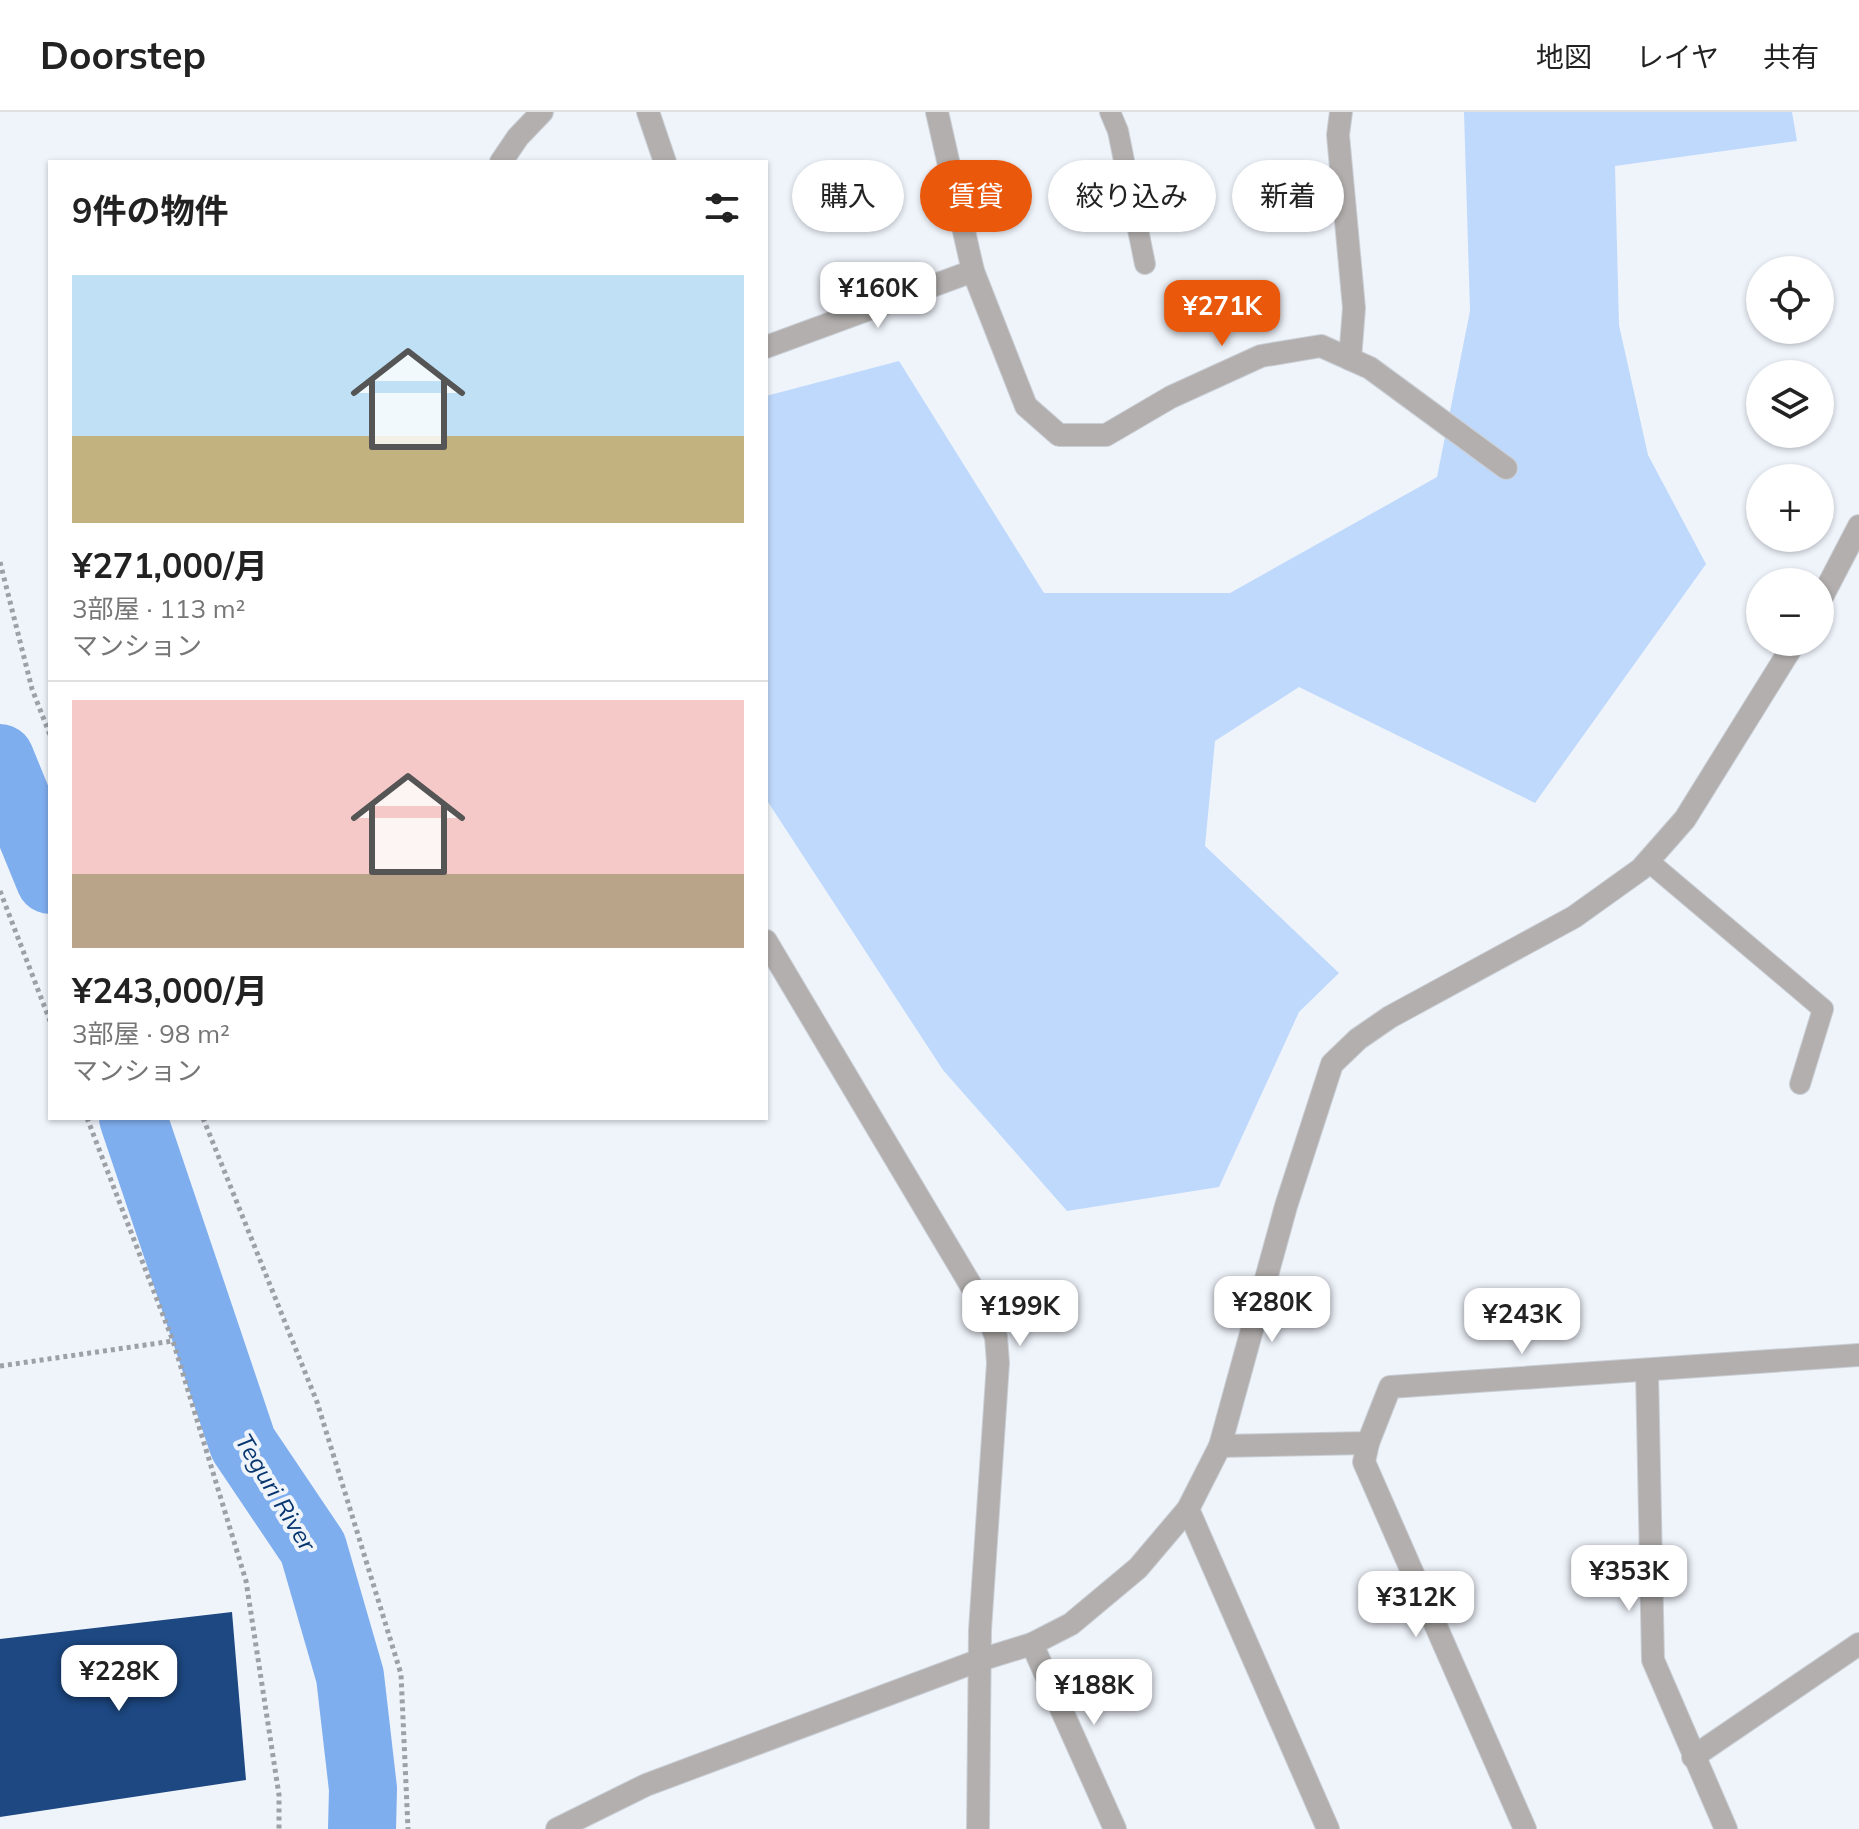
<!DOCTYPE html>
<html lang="ja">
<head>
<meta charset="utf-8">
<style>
  :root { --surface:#fff; --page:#f2f2f2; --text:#222; --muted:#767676; --line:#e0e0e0; --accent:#ea580c }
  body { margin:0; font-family:Mulish,"Noto Sans JP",sans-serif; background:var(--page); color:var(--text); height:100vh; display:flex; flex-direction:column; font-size:30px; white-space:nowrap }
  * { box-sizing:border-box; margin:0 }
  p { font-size:26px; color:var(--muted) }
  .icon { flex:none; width:44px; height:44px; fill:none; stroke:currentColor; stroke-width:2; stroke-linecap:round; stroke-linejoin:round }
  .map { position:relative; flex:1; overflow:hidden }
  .side { position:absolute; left:48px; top:48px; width:720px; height:960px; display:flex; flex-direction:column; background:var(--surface); border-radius:0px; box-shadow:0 2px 6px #0004 }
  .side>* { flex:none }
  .top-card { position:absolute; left:792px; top:48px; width:760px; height:72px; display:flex; gap:16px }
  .buttons { position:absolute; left:1746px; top:144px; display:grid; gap:16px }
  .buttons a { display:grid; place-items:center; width:88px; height:88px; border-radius:50%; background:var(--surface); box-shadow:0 2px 6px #0004; font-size:40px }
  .price { position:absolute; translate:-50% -68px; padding:0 18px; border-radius:16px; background:#fff; color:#222; font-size:26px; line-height:52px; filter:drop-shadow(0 2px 4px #0008) }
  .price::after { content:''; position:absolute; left:50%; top:48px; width:24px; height:18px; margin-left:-12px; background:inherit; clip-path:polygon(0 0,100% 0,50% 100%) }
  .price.current { background:var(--accent); color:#fff }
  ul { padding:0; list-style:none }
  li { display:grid; align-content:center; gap:16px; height:424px; padding:0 24px }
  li+li { border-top:2px solid var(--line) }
  li span { display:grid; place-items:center; height:248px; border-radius:0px; color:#555 }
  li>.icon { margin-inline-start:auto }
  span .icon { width:144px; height:144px; fill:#fffc; stroke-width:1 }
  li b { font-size:34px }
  h2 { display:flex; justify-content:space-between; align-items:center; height:96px; padding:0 24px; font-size:34px }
  .chip { padding:0 28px; border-radius:36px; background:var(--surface); box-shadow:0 2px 6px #0004; font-size:28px; line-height:72px }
  .chip.current { background:var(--accent); color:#fff }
  header { display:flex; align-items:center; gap:48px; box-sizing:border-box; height:112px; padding:0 40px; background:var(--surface); border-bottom:2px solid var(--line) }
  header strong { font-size:38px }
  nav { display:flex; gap:44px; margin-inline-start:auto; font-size:28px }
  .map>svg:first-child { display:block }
  .green { fill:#bfd9fc }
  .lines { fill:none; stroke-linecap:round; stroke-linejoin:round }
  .river { stroke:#7faeef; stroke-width:68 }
  .building { fill:#1d4882 }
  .service-casing { stroke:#cacfd5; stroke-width:22 }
  .minor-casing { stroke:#cacfd5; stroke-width:24 }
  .path { stroke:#9da1a6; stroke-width:5; stroke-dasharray:4 4; stroke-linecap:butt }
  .service { stroke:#b3afaf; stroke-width:20 }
  .minor { stroke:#b3afaf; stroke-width:22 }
  .labels { text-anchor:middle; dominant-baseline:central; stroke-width:8; stroke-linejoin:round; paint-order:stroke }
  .water-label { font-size:24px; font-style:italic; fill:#07366f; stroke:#eff4fb }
</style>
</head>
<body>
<header>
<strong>Doorstep</strong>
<nav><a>地図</a><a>レイヤ</a><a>共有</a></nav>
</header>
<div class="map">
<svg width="1859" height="1717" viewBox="0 0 1859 1717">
  <rect width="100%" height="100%" fill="#eff4fb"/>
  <path class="green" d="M 1464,0 L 1792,0 L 1797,29 L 1615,54 L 1619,213 L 1648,343 L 1706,452 L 1535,691 L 1299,575 L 1215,629 L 1205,734 L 1339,861 L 1299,900 L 1219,1075 L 1067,1099 L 943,958 L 766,687 L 766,284 L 899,249 L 1044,481 L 1230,481 L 1437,365 L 1470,199 Z"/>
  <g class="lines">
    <g class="river">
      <path d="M 0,646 L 50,768"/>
      <path d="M 133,1006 L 243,1332 L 313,1436 L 350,1564 L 363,1677 L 362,1717"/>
    </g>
  </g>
  <path class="building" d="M 232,1500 L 246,1668 L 0,1705 L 0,1527 Z"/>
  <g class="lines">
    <defs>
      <g id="service">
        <path d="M 1110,0 L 1118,19 L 1145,152"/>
        <path d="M 1648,749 L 1823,897 L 1800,972"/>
      </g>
      <g id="minor">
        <path d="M 648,0 L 665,50"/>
        <path d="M 937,0 L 973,159 L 1026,294 L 1059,323 L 1106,323 L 1171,285 L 1261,244 L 1321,234 L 1370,256 L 1506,356"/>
        <path d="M 1341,0 L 1338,23 L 1354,196 L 1350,247"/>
        <path d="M 501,50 L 518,25 L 542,0"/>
        <path d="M 766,235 L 973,159"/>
        <path d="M 1820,489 L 1859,414"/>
        <path d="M 766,829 L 985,1197 L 996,1225 L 998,1251 L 980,1518 L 978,1717"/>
        <path d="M 1647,1259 L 1653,1548 L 1726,1717"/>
        <path d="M 1368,1331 L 1364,1350 L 1525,1717"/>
        <path d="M 1220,1334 L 1368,1331 L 1390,1275 L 1859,1243"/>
        <path d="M 1188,1397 L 1328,1717"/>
        <path d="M 1032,1532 L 1115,1717"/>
        <path d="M 1693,1645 L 1859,1532"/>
        <path d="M 557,1717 L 646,1673 L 980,1548 L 1032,1532 L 1071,1512 L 1138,1456 L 1188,1397 L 1220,1334 L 1286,1094 L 1332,952 L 1358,927 L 1390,905 L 1574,805 L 1641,757 L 1685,707 L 1795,530"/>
      </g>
    </defs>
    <use href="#service" class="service-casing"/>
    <use href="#minor" class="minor-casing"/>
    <g class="path">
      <path d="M 0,450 L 32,577 L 50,623"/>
      <path d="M 0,779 L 50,909"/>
      <path d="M 87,1006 L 173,1229 L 246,1469 L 279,1683 L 279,1717"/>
      <path d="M 203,1006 L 317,1290 L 401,1562 L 408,1717"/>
      <path d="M 0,1254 L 173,1229"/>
    </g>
    <use href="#service" class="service"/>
    <use href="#minor" class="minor"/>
  </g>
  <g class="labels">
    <g class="water-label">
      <text transform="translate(276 1380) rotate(59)">Teguri River</text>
    </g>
  </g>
</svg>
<div class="buttons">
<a><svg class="icon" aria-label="locate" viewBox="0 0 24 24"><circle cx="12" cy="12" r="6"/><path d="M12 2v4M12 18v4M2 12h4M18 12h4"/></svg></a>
<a><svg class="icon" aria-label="layers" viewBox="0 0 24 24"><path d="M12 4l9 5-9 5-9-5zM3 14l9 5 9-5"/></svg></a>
<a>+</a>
<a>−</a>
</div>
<b class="price" style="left:878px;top:218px">¥160K</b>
<b class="price current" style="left:1222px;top:236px">¥271K</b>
<b class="price" style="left:1272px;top:1232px">¥280K</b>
<b class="price" style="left:1020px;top:1236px">¥199K</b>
<b class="price" style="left:1522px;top:1244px">¥243K</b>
<b class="price" style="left:1629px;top:1501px">¥353K</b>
<b class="price" style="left:1416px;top:1527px">¥312K</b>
<b class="price" style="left:119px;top:1601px">¥228K</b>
<b class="price" style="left:1094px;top:1615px">¥188K</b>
<div class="top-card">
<a class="chip">購入</a>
<a class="chip current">賃貸</a>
<a class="chip">絞り込み</a>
<a class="chip">新着</a>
</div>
<section class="side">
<h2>9件の物件<svg class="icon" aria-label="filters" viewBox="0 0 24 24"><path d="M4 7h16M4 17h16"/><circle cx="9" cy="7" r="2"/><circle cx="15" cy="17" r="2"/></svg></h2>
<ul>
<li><span style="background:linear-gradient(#bfe0f5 65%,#c2b280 0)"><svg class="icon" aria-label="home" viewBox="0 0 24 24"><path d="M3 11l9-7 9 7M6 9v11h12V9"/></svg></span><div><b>¥271,000/月</b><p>3部屋 · 113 m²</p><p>マンション</p></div></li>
<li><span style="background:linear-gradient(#f6c9c9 70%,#b9a48a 0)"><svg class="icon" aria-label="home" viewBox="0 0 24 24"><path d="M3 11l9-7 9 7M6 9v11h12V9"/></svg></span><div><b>¥243,000/月</b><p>3部屋 · 98 m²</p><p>マンション</p></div></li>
</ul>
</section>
</div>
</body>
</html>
